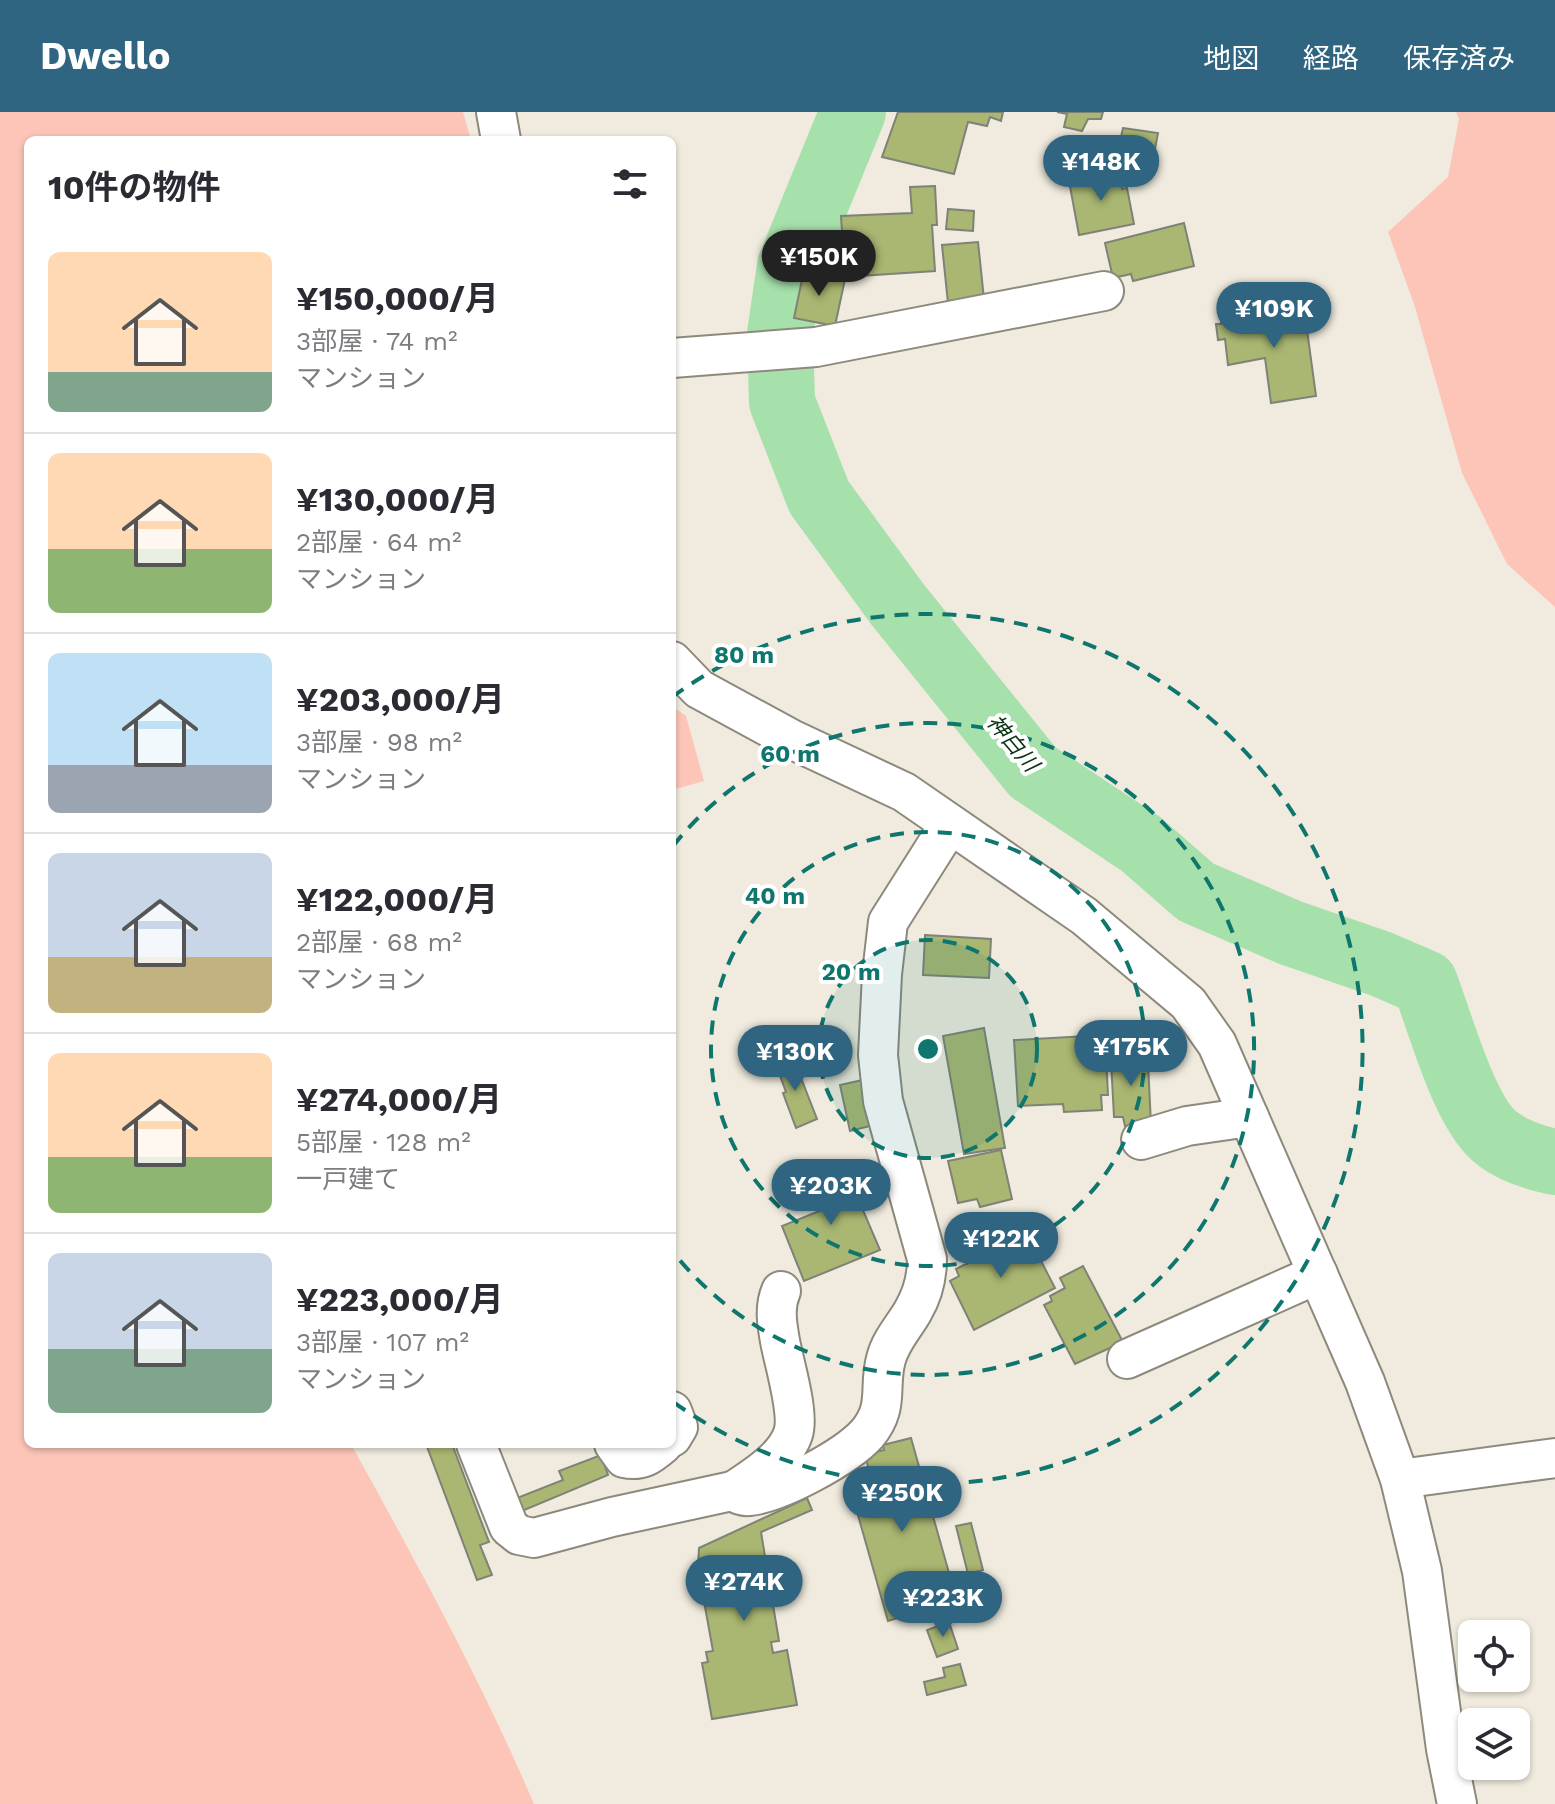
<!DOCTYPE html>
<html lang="ja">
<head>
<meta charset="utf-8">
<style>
  :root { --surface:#fff; --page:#f2f2f3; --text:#2b2b33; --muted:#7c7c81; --line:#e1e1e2; --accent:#2f6580 }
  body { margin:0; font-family:"Work Sans","Noto Sans JP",sans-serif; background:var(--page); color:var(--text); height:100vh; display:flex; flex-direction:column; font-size:30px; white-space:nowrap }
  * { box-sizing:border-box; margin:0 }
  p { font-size:26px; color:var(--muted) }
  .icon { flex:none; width:44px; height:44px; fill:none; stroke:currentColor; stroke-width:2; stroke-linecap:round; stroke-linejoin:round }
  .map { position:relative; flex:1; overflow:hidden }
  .details { position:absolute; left:24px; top:24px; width:652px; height:1312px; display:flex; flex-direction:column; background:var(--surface); border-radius:12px; box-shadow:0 2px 6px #0004 }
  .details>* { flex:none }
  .tools { position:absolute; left:1458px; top:1508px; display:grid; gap:16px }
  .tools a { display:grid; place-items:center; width:72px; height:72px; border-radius:12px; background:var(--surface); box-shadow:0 2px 6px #0004; font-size:40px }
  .price { position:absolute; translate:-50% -68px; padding:0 18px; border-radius:28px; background:var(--accent); color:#fff; font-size:26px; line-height:52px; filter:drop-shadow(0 2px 4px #0008) }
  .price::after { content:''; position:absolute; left:50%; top:48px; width:24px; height:18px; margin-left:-12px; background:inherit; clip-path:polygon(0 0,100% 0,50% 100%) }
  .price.current { background:#222; color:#fff }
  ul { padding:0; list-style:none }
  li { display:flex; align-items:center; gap:24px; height:200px; padding:0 24px }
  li+li { border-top:2px solid var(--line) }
  li span { display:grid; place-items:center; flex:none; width:224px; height:160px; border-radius:12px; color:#555 }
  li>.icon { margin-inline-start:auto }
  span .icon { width:96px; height:96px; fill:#fffc; stroke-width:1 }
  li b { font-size:34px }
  h2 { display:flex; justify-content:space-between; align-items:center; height:96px; padding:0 24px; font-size:34px }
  header { display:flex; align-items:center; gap:48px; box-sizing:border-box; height:112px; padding:0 40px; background:var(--accent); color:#fff }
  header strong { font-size:38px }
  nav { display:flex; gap:44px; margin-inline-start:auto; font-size:28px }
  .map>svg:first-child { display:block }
  .green { fill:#fcc5b8 }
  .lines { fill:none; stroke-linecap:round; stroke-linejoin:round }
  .river { stroke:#a6e0ab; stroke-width:66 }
  .building { fill:#a9b772; stroke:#7f8276; stroke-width:2 }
  .minor-casing { stroke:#8d897c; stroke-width:42 }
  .minor { stroke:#fff; stroke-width:38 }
  .ring { fill:none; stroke:#0f766e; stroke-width:4; stroke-dasharray:14 10 }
  .labels { text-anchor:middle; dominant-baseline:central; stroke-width:8; stroke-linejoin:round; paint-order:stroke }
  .water-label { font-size:22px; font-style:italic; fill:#0a3513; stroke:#fff }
  .centre { fill:#0f766e; stroke:#fff; stroke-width:4 }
  .ring-label { font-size:24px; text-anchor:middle; font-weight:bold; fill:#0f766e; stroke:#fff; stroke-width:8; stroke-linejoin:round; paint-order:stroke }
</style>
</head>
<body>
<header>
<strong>Dwello</strong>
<nav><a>地図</a><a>経路</a><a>保存済み</a></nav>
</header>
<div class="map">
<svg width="1555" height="1692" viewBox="0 0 1555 1692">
  <rect width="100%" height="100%" fill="#f0ebde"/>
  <g class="green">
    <path d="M 0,0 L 463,0 L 471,28 L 28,28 L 28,1332 L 351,1332 C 416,1450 481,1568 534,1692 L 0,1692 Z"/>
    <path d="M 1456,0 L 1555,0 L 1555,495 L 1507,452 L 1462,361 L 1415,195 L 1388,120 L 1448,65 L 1459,7 Z"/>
    <path d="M 672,594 L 686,604 L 704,669 L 672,678 Z"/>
  </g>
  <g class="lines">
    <path class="river" d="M 853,0 L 790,154 L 780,222 L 782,290 L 819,385 L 898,493 L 1033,660 L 1141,732 L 1196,780 L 1291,821 L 1381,852 L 1425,871 C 1440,910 1465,1004 1498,1027 C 1514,1039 1536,1046 1555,1050"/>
  </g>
  <g class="building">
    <path d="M 898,0 L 1003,0 L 1001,9 L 990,5 L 987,14 L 968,10 L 954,62 L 882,45 Z"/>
    <path d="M 1057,0 L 1103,0 L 1101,7 L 1088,7 L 1082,19 L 1064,15 L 1067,2 Z"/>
    <path d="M 1123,16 L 1158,21 L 1151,58 L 1115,51 Z"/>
    <path d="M 1119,60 L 1122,77 L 1127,76 L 1134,112 L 1079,123 L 1069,69 Z"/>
    <path d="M 935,74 L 937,113 L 932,113 L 935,159 L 845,165 L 841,104 L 912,101 L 910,75 Z"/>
    <path d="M 948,97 L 974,99 L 973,119 L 946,117 Z"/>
    <path d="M 1184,111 L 1194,154 L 1133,169 L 1131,162 L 1113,166 L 1105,131 Z"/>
    <path d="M 817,122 L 839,126 L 833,150 L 812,145 Z"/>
    <path d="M 978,130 L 984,187 L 948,191 L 942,133 Z"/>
    <path d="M 804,158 L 845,167 L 835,214 L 794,206 Z"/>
    <path d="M 1304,196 L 1316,284 L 1271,291 L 1265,246 L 1228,253 L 1225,227 L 1218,228 L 1216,212 L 1221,212 L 1221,208 Z"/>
    <path d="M 925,823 L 991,827 L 989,866 L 923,863 Z"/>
    <path d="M 984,916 L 1005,1036 L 964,1042 L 943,924 Z"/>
    <path d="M 1105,923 L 1108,983 L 1101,983 L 1102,998 L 1064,1000 L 1063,992 L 1018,994 L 1014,928 Z"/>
    <path d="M 1140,936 L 1141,951 L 1148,950 L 1151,1013 L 1125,1014 L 1123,1005 L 1114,1005 L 1111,949 L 1115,949 L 1115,938 Z"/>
    <path d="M 792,943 L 817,1007 L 796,1016 L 783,981 L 786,980 L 775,950 Z"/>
    <path d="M 867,967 L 878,1012 L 850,1019 L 840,973 Z"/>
    <path d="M 1001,1038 L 1012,1087 L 980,1095 L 977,1087 L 958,1091 L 948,1049 Z"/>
    <path d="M 838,1054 L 839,1058 L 845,1056 L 880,1138 L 804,1169 L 782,1114 L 827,1096 L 826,1091 L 812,1097 L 803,1076 L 818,1070 L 817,1062 Z"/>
    <path d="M 1025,1118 L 1055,1176 L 974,1218 L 950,1169 L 959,1164 L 956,1157 L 996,1137 L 994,1133 Z"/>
    <path d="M 1083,1154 L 1123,1230 L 1075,1252 L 1044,1193 L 1052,1189 L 1050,1184 L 1065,1176 L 1060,1166 Z"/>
    <path d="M 911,1326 L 958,1493 L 915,1505 L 913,1501 L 888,1509 L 848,1368 L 870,1362 L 865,1343 L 884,1338 L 883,1333 Z"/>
    <path d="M 426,1332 L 452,1332 L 489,1430 L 480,1433 L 492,1463 L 477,1468 Z"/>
    <path d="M 601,1343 L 608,1363 L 522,1399 L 517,1386 L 563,1368 L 559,1359 Z"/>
    <path d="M 807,1386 L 812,1398 L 761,1420 L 779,1529 L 771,1530 L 773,1541 L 787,1538 L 797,1593 L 712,1607 L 702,1551 L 708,1550 L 706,1540 L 713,1539 L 698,1456 L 699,1436 Z"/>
    <path d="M 971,1411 L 983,1458 L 968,1462 L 956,1414 Z"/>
    <path d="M 949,1510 L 958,1537 L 937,1545 L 927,1518 Z"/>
    <path d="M 960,1552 L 966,1573 L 927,1583 L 924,1570 L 945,1565 L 943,1556 Z"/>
  </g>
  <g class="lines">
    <defs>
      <g id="minor">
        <path d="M 496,0 L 501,28"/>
        <path d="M 672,246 L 816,235 L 1104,179"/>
        <path d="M 672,549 L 699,577 L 791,627 L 904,680 L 1084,804 L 1188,891 L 1217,932 L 1365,1270 L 1400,1367 L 1422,1459 L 1446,1637 L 1457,1692"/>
        <path d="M 1141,1028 L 1187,1014 L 1249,1005"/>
        <path d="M 1127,1247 L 1318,1162"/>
        <path d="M 672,1299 L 678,1315 L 672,1325"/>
        <path d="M 476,1332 L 509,1415 L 519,1423 L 534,1426 L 612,1405 L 732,1379 C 738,1382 743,1385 749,1384 C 780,1381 846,1345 867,1322 C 890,1295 878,1275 886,1247 C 891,1228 904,1215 913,1199 C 923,1182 927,1165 927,1147 L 883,989 L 878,943 L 882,862 L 888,810 L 950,712"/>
        <path d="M 614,1332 L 624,1346 C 642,1350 650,1343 663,1332"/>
        <path d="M 1400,1367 L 1555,1346"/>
        <path d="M 735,1378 C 755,1365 785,1346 793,1322 C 800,1302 784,1251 780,1229 C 777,1212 774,1195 781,1179"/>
      </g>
    </defs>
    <use href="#minor" class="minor-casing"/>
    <use href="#minor" class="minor"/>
  </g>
  <circle cx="928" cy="937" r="109" fill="#0f766e" fill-opacity=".12"/>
  <g class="ring">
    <circle cx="928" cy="937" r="109"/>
    <circle cx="928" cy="937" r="217"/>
    <path d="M673 734A326 326 0 1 1 673 1140"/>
    <path d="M672 585A435 435 0 1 1 672 1289"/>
  </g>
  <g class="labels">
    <g class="water-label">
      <text transform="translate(1013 631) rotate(50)">神白川</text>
    </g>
  </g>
  <circle cx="928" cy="937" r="12" class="centre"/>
  <g class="ring-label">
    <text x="744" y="551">80 m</text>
    <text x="790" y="650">60 m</text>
    <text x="775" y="792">40 m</text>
    <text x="851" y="868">20 m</text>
  </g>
</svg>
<div class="tools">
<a><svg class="icon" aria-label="locate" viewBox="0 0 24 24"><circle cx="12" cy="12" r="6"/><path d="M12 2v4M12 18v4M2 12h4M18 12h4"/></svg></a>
<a><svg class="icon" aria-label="layers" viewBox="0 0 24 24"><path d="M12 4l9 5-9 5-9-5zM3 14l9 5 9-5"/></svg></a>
</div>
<b class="price" style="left:1101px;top:91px">¥148K</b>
<b class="price current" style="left:819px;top:186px">¥150K</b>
<b class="price" style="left:1274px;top:238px">¥109K</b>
<b class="price" style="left:1131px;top:976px">¥175K</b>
<b class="price" style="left:795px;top:981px">¥130K</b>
<b class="price" style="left:831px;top:1115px">¥203K</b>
<b class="price" style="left:1001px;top:1168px">¥122K</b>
<b class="price" style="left:902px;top:1422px">¥250K</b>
<b class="price" style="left:744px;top:1511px">¥274K</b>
<b class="price" style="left:943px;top:1527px">¥223K</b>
<section class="details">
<h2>10件の物件<svg class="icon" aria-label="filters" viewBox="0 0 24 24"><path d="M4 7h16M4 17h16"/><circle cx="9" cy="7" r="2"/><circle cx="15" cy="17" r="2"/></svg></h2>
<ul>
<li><span style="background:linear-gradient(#ffd9b3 75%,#7fa58c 0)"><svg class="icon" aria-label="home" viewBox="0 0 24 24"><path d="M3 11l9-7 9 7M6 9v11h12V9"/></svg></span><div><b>¥150,000/月</b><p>3部屋 · 74 m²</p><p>マンション</p></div></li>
<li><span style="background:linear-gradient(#ffd9b3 60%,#8fb573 0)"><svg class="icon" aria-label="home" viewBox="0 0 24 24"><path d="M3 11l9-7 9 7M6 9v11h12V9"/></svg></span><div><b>¥130,000/月</b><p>2部屋 · 64 m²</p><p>マンション</p></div></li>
<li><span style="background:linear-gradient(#bfe0f5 70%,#9aa5b1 0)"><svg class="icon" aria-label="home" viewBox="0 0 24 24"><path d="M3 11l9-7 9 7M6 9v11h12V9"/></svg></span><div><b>¥203,000/月</b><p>3部屋 · 98 m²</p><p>マンション</p></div></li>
<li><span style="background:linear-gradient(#c9d6e8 65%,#c2b280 0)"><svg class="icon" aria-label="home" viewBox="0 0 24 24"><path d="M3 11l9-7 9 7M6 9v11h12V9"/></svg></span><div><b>¥122,000/月</b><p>2部屋 · 68 m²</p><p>マンション</p></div></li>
<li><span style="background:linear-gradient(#ffd9b3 65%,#8fb573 0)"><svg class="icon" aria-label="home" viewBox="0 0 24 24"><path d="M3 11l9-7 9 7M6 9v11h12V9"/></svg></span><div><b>¥274,000/月</b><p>5部屋 · 128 m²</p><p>一戸建て</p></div></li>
<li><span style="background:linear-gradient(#c9d6e8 60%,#7fa58c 0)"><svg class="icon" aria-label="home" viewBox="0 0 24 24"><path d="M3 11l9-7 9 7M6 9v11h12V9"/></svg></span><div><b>¥223,000/月</b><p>3部屋 · 107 m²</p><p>マンション</p></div></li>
</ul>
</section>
</div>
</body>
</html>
